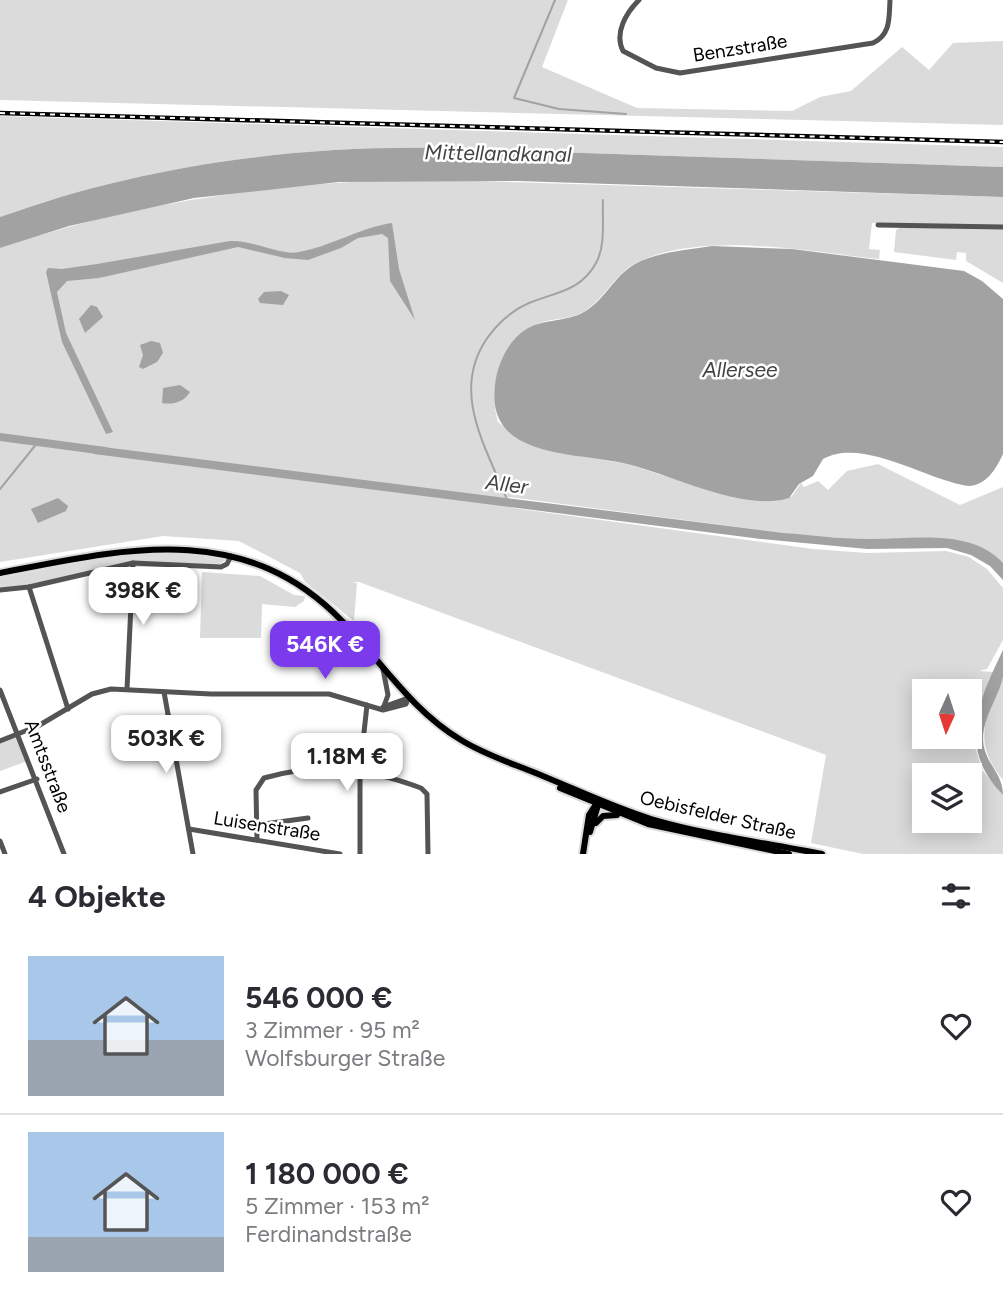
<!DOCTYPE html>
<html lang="de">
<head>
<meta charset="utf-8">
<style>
  :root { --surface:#fff; --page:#f2f2f3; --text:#2b2b33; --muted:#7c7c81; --line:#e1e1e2; --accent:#7c3aed }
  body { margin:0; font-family:Figtree,sans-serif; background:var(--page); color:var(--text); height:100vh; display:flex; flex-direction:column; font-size:26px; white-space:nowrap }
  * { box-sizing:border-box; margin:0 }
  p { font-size:23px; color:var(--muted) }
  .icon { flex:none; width:38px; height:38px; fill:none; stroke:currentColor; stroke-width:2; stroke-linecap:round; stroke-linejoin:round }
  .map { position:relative; height:854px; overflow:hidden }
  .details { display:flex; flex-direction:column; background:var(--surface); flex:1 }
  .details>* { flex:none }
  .needle { width:46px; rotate:183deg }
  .controls { position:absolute; left:912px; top:679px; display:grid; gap:14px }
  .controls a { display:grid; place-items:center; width:70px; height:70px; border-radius:0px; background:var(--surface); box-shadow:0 4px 18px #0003; font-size:35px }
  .price { position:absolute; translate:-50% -60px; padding:0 16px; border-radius:14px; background:#fff; color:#222; font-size:23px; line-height:46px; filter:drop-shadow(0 2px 4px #0008) }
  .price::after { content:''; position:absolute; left:50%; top:42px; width:21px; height:16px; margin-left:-10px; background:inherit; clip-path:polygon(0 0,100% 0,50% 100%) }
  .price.active { background:var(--accent); color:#fff }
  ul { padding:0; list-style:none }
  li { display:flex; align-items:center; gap:21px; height:175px; padding:0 28px }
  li+li { border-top:2px solid var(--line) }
  li span { display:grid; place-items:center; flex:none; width:196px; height:140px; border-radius:0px; color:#555 }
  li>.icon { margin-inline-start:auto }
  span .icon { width:84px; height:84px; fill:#fffc; stroke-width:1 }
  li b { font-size:30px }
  h2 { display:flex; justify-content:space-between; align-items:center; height:84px; padding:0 28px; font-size:30px }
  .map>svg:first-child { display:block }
  .green { fill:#dbdbdb; fill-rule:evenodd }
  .water { fill:#a2a2a2 }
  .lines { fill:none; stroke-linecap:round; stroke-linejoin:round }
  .stream { stroke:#a2a2a2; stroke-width:2 }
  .river { stroke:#a2a2a2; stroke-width:8 }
  .major-casing { stroke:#dbdbdb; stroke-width:10 }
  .minor { stroke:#545454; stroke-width:5 }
  .major { stroke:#000; stroke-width:6 }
  .rail-casing { stroke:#000; stroke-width:4.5 }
  .rail { stroke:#fff; stroke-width:2; stroke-dasharray:5; stroke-linecap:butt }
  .labels { text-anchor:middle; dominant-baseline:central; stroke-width:5; stroke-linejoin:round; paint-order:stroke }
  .street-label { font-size:19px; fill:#000; stroke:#fff }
  .water-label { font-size:21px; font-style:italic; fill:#434343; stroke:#fff }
</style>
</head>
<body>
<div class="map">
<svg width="1003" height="854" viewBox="0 0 1003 854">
  <rect width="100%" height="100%" fill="#fff"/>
  <g class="green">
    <path d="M 0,0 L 568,0 L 542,67 L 637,108 L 792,111 L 820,97 L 851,91 L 902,47 L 929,70 L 953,43 L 1003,41 L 1003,125 L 0,100 Z"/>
    <path d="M 0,116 L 1003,147 L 1003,167 L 433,148 C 288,146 137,167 0,217 Z"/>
    <path d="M 411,179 L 1003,197 L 1003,283 L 966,261 L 966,253 L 957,252 L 956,260 L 894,252 L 896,230 L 906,224 L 872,223 L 869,249 L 880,250 L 879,259 C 808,252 702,230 636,263 C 614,274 603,302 581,313 C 568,320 553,318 540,323 C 501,339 487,384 498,422 L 520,439 L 550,451 L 627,464 L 722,494 L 776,501 L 792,496 L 801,483 L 804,487 L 818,481 L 828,490 L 847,471 L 878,464 L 960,505 L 1003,487 L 1003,563 L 983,548 L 961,541 L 849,539 L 784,533 L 509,497 L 513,508 L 813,549 L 867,553 L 946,551 L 969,557 L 987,569 L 1003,588 L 1003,640 L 987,669 L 979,671 L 993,672 L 978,712 L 975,746 L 982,770 L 1003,795 L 1003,854 L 863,854 L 811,843 L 826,755 L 359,582 L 352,582 L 357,583 L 354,621 L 305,582 L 300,573 L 239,541 L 163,536 L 0,562 L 0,248 C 133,202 270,184 411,179 ZM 924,691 L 970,691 L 970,737 L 924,737 ZM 924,775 L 970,775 L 970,821 L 924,821 Z"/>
    <path d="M 169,551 L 227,559 L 219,565 L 133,561 L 26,586 L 0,589 L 0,578 L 99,559 Z"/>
    <path d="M 202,572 L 260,576 L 294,595 L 305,596 L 304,601 L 295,607 L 262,604 L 261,638 L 200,638 Z"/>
    <path d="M 334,623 L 362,657 L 357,660 L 357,666 L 351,666 L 350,658 L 346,657 L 344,665 L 334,667 Z"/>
    <path d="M 1003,678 L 1003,780 C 973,744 984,716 1003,678 Z"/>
    <path d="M 19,734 L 30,760 L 0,771 L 0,743 Z"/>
  </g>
  <g class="water">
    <path d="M 433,148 L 1003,167 L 1003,197 L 518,181 L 339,182 L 194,198 L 69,226 L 0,248 L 0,217 C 137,167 287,146 433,148 Z"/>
    <path d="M 392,223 L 399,269 L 415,320 L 390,281 L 388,238 L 382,234 L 358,238 L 341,248 L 308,260 L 285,258 L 238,247 L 99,278 L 67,281 L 57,292 L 66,333 L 113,432 L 106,434 L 62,342 L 46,272 L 48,268 L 62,269 L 97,264 L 230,241 C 252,240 283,256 299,252 C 332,246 359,228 392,223 Z"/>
    <path d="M 712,246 L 792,249 L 964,271 L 982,281 L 1003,299 L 1003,454 C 996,469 986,486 968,486 C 926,480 863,437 823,459 L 813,476 L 799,484 L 789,498 C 745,512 674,476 631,465 C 581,451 485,462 495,385 C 497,365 508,341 525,330 C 542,319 562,322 580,314 C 604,303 613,276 635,264 C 656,252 688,250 712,246 Z"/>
    <path d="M 281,291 L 289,295 L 283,305 L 260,303 L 258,299 L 264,292 Z"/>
    <path d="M 91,305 L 97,307 L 103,317 L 85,333 L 79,319 Z"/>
    <path d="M 151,341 L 160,343 L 163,353 L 157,362 L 143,369 L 139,367 L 143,355 L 140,345 Z"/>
    <path d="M 180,385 L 190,392 C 184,402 173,405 162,403 L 163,388 Z"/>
    <path d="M 95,446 L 784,533 C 812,535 839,539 867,539 C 910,540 970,527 1003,563 L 1003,580 L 990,566 L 971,555 L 947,548 L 867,549 L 761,539 L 94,454 Z"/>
    <path d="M 58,498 L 68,506 L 66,511 L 38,523 L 31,509 Z"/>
    <path d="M 1003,650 C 1003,658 1003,669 1003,677 C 998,699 983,716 983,740 C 984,763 1003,772 1003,795 C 957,748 978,702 1003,650 Z"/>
  </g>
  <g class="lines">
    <g class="stream">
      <path d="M 555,0 L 514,98 L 559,109 L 626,114"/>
      <path d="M 0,489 L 38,442"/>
      <path d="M 506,497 C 485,445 450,390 488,337 C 499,322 513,310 529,303 C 556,292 581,291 596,263 C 606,245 602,220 603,200"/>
    </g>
    <path class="river" d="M 0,437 L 105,451"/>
    <defs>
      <g id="major">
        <path d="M 0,573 C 123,549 244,519 342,621 C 382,662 411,710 461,740 C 482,753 505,761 528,770 C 569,786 609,806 651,819 C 706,835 765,843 822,854"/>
        <path d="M 560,788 L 648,824 L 789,854"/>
        <path d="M 596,823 L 603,816 L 617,815"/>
        <path d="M 590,832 L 599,802"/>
        <path d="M 583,854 L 589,815 L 598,801"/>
      </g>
    </defs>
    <use href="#major" class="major-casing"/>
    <g class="minor">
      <path d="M 639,0 C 626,13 614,33 623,51 L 656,68 L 680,73 L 873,43 C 891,35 889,17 890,0"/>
      <path d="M 878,225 L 1003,227"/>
      <path d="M 29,587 L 68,709"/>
      <path d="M 0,590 L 29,587 L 133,563 L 221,567 L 227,564 L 231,556"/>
      <path d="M 383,669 L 388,695 L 384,706"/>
      <path d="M 127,689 L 133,563"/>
      <path d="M 0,690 L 64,854"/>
      <path d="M 164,692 L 193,854"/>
      <path d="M 383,707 L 408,698"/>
      <path d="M 140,727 L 169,716"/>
      <path d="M 0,741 L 38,726 L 92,694 L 111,689 L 211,694 L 329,694 L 383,710 L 406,704 L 408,698"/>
      <path d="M 0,792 L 37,779"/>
      <path d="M 257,825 L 308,818"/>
      <path d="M 189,829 L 340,854"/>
      <path d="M 257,840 L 256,790 L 264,778 C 321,762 367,768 421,788 L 427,794 L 428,854"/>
      <path d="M 0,841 L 5,854"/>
      <path d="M 360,854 L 360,769 L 367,705"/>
    </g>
    <use href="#major" class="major"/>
    <defs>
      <path id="rail" d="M 0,113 L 1003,142"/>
    </defs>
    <use href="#rail" class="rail-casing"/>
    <use href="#rail" class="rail"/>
  </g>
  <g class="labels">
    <g class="street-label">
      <text transform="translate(740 48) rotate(-9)">Benzstraße</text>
      <text transform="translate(48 766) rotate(69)">Amtsstraße</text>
      <text transform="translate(718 815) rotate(13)">Oebisfelder Straße</text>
      <text transform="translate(267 826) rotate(9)">Luisenstraße</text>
    </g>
    <g class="water-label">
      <text transform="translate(498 153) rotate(1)">Mittellandkanal</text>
      <text x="740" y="369">Allersee</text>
      <text transform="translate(507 484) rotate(7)">Aller</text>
    </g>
  </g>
</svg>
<div class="controls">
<a><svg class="needle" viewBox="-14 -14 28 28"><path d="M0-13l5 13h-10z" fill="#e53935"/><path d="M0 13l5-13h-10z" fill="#7c7c81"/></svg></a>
<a><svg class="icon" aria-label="layers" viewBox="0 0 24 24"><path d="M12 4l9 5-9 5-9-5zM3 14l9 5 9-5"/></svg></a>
</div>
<b class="price" style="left:143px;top:627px">398K €</b>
<b class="price active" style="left:325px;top:681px">546K €</b>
<b class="price" style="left:166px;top:775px">503K €</b>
<b class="price" style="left:347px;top:793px">1.18M €</b>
</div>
<section class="details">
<h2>4 Objekte<svg class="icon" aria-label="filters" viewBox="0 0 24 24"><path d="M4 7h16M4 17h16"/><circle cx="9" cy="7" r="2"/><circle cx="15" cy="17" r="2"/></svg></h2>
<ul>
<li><span style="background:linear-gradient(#a9c7e8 60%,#9aa5b1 0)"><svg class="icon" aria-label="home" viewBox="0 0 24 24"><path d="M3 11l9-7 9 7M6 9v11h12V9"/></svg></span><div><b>546 000 €</b><p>3 Zimmer · 95 m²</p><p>Wolfsburger Straße</p></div><svg class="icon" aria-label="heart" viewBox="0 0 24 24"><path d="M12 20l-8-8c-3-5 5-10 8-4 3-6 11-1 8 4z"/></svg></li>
<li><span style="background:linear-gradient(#a9c7e8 75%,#9aa5b1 0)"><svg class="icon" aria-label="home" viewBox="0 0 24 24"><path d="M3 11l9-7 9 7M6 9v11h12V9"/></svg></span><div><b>1 180 000 €</b><p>5 Zimmer · 153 m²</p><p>Ferdinandstraße</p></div><svg class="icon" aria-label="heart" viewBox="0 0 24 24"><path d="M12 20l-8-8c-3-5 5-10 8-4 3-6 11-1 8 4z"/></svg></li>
</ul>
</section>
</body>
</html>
